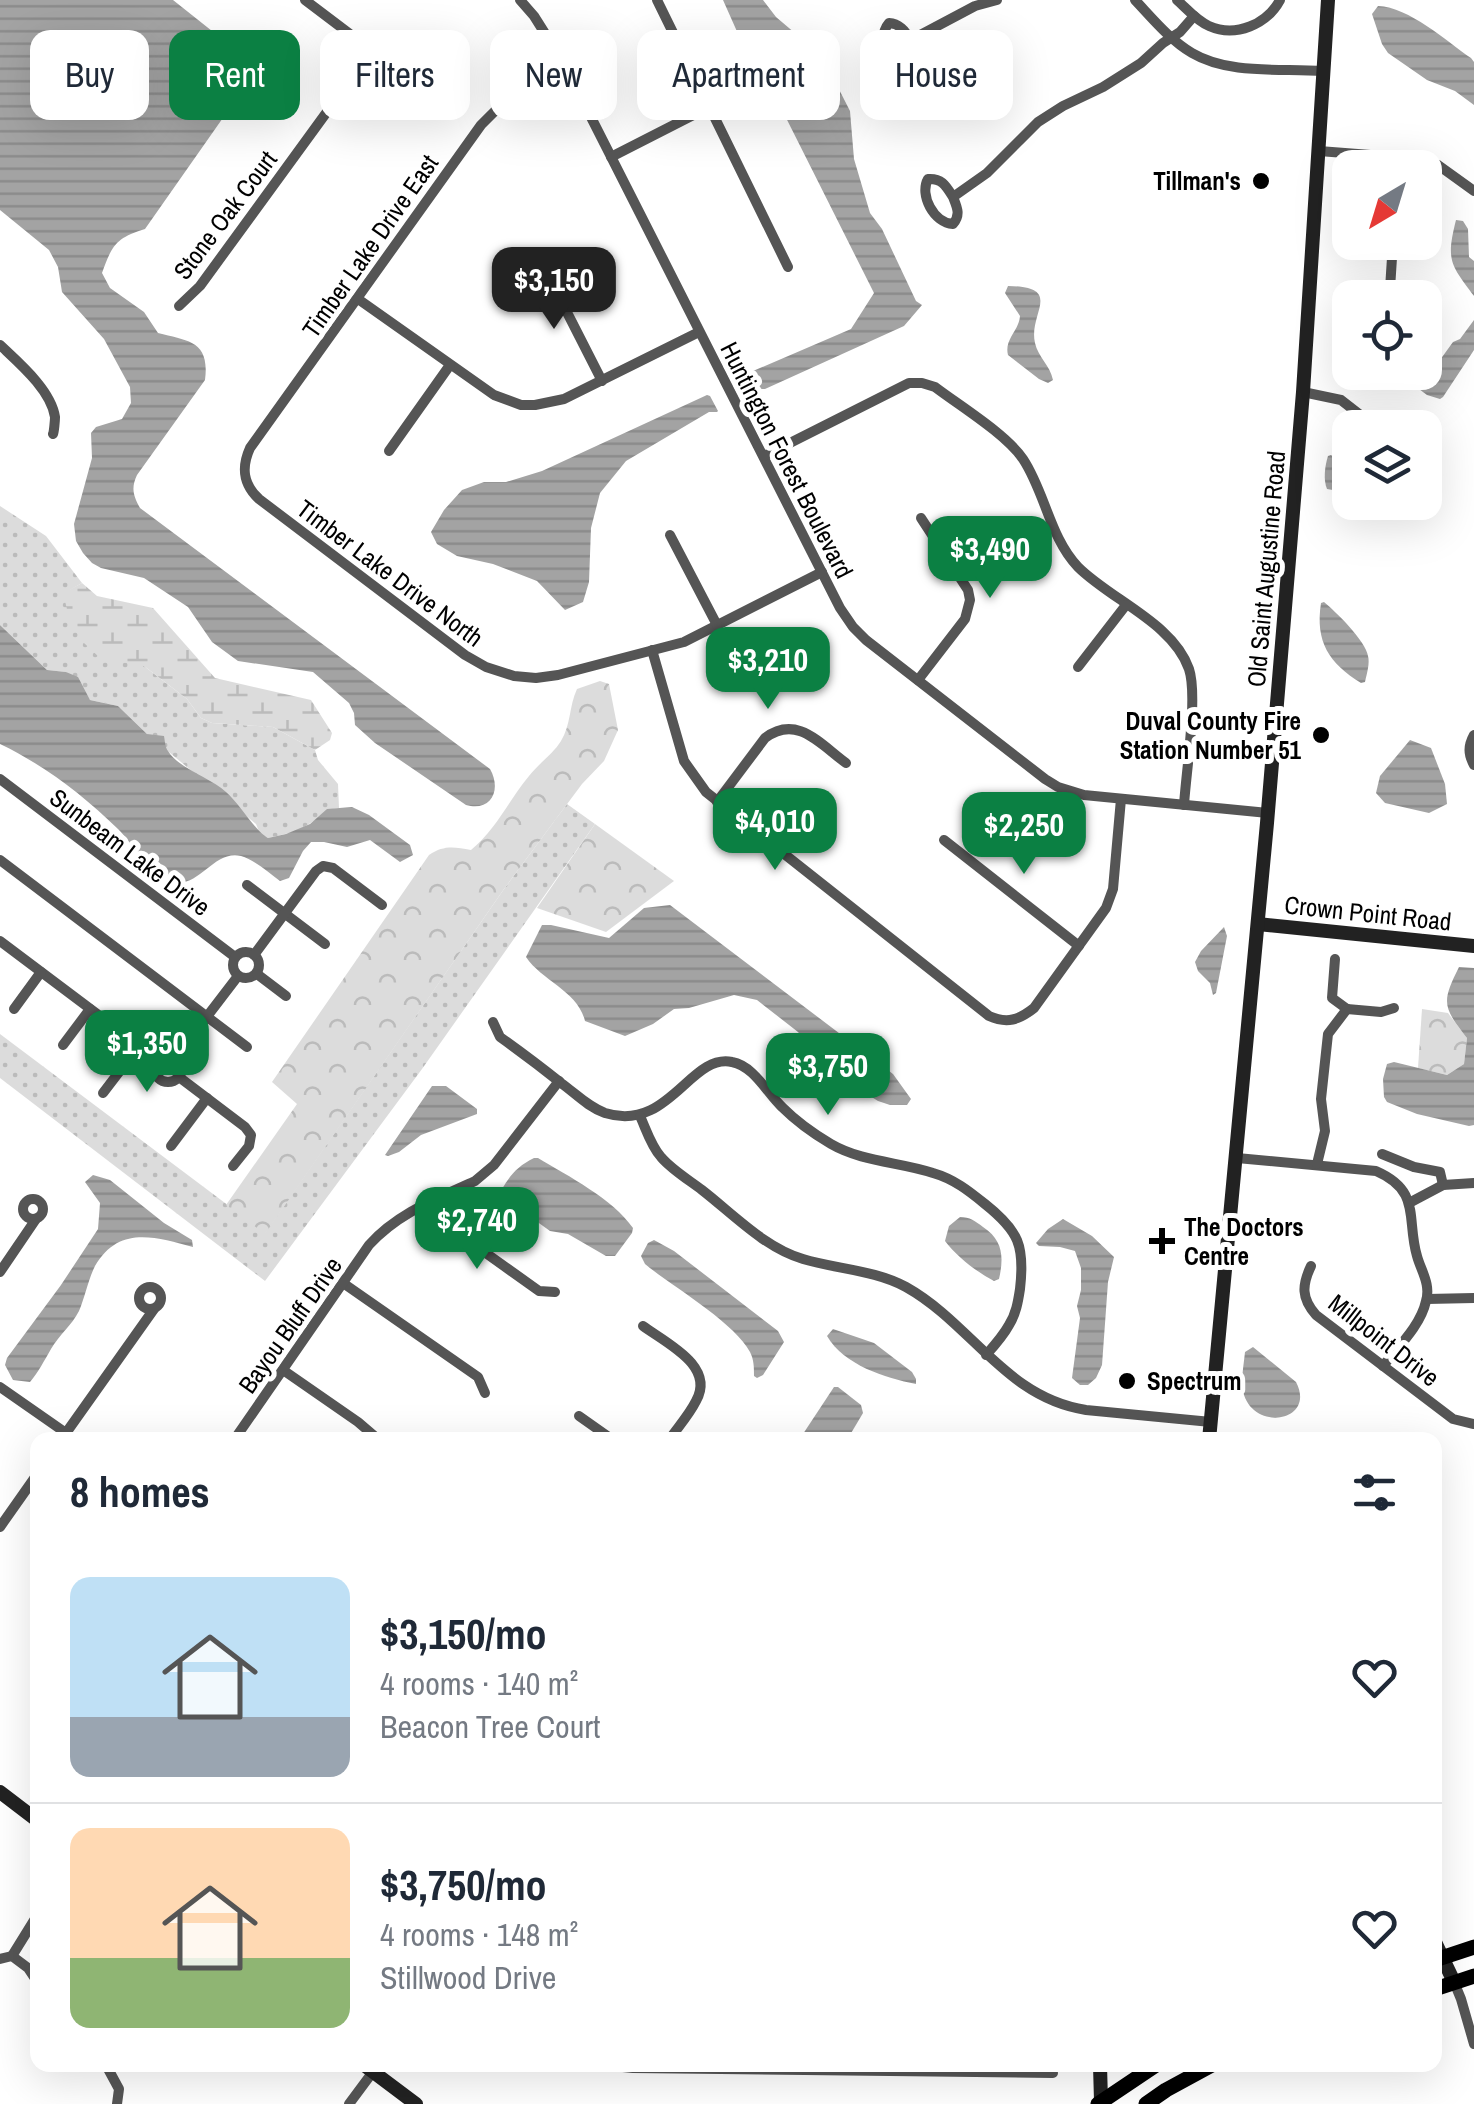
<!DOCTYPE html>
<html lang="en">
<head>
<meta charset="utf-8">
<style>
  :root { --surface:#fff; --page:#f2f2f3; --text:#1f2937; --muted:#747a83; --line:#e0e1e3; --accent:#0b8043 }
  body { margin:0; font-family:"Archivo Narrow",sans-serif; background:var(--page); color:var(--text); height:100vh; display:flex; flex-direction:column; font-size:38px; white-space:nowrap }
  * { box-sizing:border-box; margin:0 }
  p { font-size:32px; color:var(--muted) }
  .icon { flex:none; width:55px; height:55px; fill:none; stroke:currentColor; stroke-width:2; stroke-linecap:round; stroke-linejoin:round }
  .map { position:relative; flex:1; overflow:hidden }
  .panel { position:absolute; left:30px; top:1432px; width:1412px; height:640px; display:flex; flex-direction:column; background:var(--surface); border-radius:20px; box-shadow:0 10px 40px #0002 }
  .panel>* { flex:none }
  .top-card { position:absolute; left:30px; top:30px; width:1415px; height:90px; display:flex; gap:20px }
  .needle { width:65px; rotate:218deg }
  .controls { position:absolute; left:1332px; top:150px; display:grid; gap:20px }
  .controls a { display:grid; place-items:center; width:110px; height:110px; border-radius:20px; background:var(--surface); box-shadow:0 10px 40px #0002; font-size:50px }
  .price { position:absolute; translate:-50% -85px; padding:0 22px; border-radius:20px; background:var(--accent); color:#fff; font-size:32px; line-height:65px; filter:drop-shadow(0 2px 5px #0008) }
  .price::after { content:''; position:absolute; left:50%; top:60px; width:30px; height:22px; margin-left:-15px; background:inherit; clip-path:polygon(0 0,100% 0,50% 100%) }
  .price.current { background:#222; color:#fff }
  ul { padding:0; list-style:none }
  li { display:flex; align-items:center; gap:30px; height:250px; padding:0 40px }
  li+li { border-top:2px solid var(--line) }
  li span { display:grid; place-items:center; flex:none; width:280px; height:200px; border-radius:20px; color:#555 }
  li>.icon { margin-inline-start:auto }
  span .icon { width:120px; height:120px; fill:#fffc; stroke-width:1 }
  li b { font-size:42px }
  h2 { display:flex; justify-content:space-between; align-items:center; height:120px; padding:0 40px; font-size:42px }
  .pill { padding:0 35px; border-radius:20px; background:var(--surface); box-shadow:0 10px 40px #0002; font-size:35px; line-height:90px }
  .pill.current { background:var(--accent); color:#fff }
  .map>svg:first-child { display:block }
  .grass { fill:url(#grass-dots) }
  .forest { fill:url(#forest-crowns) }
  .wetland { fill:url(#wetland-marsh) }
  .water { fill:url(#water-rules) }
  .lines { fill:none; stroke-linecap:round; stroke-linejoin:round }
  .street { stroke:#555; stroke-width:10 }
  .secondary { stroke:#222; stroke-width:14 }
  .primary { stroke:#000; stroke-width:15 }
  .poi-dot { fill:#000; stroke:#fff; stroke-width:4 }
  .labels { text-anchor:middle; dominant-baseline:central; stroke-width:10; stroke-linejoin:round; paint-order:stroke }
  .poi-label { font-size:25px; font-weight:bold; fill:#000; stroke:#fff; text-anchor:end }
  .street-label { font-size:25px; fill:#000; stroke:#fff }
</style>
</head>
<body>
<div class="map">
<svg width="1474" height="2104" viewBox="0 0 1474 2104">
  <defs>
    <pattern id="grass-dots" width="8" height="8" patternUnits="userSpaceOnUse" patternTransform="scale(2.5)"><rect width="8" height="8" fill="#dcdcdc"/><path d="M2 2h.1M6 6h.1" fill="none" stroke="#bbb" stroke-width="1.8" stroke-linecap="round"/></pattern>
    <pattern id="forest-crowns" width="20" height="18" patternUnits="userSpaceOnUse" patternTransform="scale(2.5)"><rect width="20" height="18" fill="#dcdcdc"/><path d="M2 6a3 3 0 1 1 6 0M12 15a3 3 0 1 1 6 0" fill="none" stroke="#bbb"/></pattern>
    <pattern id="wetland-marsh" width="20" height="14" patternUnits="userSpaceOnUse" patternTransform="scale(2.5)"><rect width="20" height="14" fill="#dcdcdc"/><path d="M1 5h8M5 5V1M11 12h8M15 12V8" fill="none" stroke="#bbb"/></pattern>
    <pattern id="water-rules" width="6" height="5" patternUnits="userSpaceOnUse" patternTransform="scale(2.5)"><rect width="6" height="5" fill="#a3a3a3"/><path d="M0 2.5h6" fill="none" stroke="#8b8b8b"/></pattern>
  </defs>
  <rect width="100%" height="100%" fill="#fff"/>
  <g class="grass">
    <path d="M 0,506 L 46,536 L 82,583 L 70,590 L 144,666 L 187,699 L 201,718 L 212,723 L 273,727 L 315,750 L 318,760 L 338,784 L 339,808 C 324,809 321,817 309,824 C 297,832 282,835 268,838 L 260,834 L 256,824 L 147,734 L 118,706 L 90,700 L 66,672 L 47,670 L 0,625 Z"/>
    <path d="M 567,804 L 595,824 L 422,1069 L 265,1281 L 0,1078 L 0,1034 L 265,1233 L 504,889 Z"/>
  </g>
  <g class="forest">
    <path d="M 600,681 L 609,684 L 618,730 L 604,761 L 582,784 L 504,889 L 265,1234 L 226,1205 L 297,1104 L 272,1082 L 429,855 C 444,845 454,847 471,850 C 496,830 509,800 529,776 C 538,764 553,754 561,741 C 571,725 569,706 577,689 Z"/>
    <path d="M 595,824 L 674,881 L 606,932 L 537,908 Z"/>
    <path d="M 1422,1009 L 1448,1013 L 1467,1038 L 1464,1064 L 1447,1075 L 1418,1068 Z"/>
  </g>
  <path class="wetland" d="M 82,583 L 97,596 L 153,608 L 215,678 L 311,700 L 332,733 L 330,740 L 315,750 L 273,727 L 212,723 L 201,718 L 187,699 L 144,666 L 100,658 L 84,643 L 70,622 L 65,601 L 69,590 Z"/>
  <g class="water">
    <path d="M 0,0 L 173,0 L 246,58 L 250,72 L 246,85 L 145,229 C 116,238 112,245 102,273 L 110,288 L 144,312 L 158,333 C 189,341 210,341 205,380 L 137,475 C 131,488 133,495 140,508 L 490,769 C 502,790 491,812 466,805 L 375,743 L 355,725 L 354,713 L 349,703 L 313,672 L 238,661 L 212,642 L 188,607 L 144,578 L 101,568 L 92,563 L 83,553 L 76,541 L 74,524 L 92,458 L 91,433 L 96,427 L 122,419 L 131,403 L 130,387 L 104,339 L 62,292 L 58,267 L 49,250 L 0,210 Z"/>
    <path d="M 723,0 L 763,0 L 776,17 L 822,56 L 850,111 L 854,159 L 870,213 L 882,229 L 916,301 L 922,305 L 904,326 L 765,389 L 756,389 L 750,378 L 753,371 L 851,329 L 874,293 L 762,70 L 739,36 Z"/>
    <path d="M 1378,6 C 1409,7 1446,41 1471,58 L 1474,62 L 1474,105 L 1455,91 L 1427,80 L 1388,53 L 1382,44 L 1372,14 Z"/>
    <path d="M 1456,220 L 1463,221 L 1468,229 L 1469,257 L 1474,261 L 1474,296 C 1450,264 1446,260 1456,220 Z"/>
    <path d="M 1008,286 C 1065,287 1028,313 1035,343 C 1038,357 1050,365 1053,380 L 1048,383 L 1039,379 L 1008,355 C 1004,339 1019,331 1020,316 L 1005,293 Z"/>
    <path d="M 1474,320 L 1474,350 L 1443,397 L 1440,399 L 1427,395 L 1419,389 L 1453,342 L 1460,339 Z"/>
    <path d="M 707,395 L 710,396 L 718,411 L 717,412 L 709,412 L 626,461 L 600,493 L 591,528 L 589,582 L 583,602 L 565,610 L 537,581 L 493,564 L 457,556 L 437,544 L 431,532 L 444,510 L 462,490 L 484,482 L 506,482 L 542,471 Z"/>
    <path d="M 1331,455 L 1350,471 L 1350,493 L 1327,489 C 1323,480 1325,465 1328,456 Z"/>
    <path d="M 1324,602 C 1335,611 1366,641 1368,656 C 1370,663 1367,673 1365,682 L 1361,683 C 1329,663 1315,642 1321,603 Z"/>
    <path d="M 0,625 L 47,670 L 66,672 L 78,677 L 90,700 L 118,706 L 147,734 L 164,736 C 165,741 165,747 168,751 C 178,768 211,778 226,792 C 239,803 256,832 268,838 L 286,834 L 310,824 L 327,809 L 352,807 L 369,815 L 410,845 L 413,855 L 400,862 L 370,840 L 347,847 L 324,842 L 311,842 L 303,851 L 289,878 L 280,881 C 269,873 255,860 241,856 C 211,849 197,896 165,879 C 145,869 134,845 118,829 C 83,795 44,765 0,744 Z"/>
    <path d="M 1410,740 L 1431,748 L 1445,784 L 1447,804 L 1429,813 L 1385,803 L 1376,793 L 1380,776 Z"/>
    <path d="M 670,905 L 893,1074 L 911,1099 L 907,1105 L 890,1105 L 878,1101 L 846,1081 L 822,1061 L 798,1032 L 757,1000 L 734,995 L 689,1008 L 674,1009 L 653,1024 L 625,1036 L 585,1021 C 578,991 542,981 526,957 L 542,925 L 551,925 L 609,938 L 644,908 Z"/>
    <path d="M 1224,927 L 1227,936 L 1216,993 L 1213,995 L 1210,983 L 1198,971 L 1195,962 L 1201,951 Z"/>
    <path d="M 1459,967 L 1474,968 L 1474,1125 L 1469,1126 L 1417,1114 L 1387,1102 L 1384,1097 L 1383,1079 L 1387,1064 L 1394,1062 L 1447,1075 L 1464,1064 L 1467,1038 C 1443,1007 1441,1003 1459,967 Z"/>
    <path d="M 432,1086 L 446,1086 L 477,1109 L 477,1114 L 421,1135 L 399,1152 L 388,1156 L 385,1155 Z"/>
    <path d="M 534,1158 L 538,1158 C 568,1176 613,1199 633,1228 L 632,1233 L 615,1256 L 606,1256 L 568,1234 L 550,1231 L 504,1198 L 502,1189 C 511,1174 518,1166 534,1158 Z"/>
    <path d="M 93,1175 L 110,1180 L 164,1223 L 192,1240 L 193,1247 C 155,1237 119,1225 95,1266 C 88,1280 85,1297 79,1311 C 72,1325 59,1335 51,1349 C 44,1361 39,1371 30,1382 L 13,1380 L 5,1365 L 7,1358 L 61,1285 L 98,1229 L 100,1203 L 85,1182 Z"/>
    <path d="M 960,1217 C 970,1217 975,1221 983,1227 C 1003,1240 1004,1257 999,1279 L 994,1281 C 977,1272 957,1257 945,1241 L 949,1226 Z"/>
    <path d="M 1063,1219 L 1092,1236 L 1114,1257 L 1108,1282 L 1102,1365 L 1096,1378 L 1088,1385 L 1080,1385 L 1072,1378 L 1080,1318 L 1077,1306 L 1081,1290 L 1081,1268 L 1075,1251 L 1060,1247 L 1039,1246 L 1036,1243 L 1048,1229 Z"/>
    <path d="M 654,1240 L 674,1251 L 778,1331 L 784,1342 L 763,1375 L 757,1378 L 754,1376 C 754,1367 754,1360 750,1352 C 734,1322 673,1287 645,1264 L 641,1256 L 648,1243 Z"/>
    <path d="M 833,1329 L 874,1343 L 912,1372 L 916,1379 L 916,1384 C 885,1378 844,1365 827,1336 Z"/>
    <path d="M 1253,1347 L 1296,1382 C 1318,1424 1245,1434 1242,1384 C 1242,1373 1244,1362 1245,1352 Z"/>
    <path d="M 834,1387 L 838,1387 L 861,1405 L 863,1413 L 847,1440 L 799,1440 Z"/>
  </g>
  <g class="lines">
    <g class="street">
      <path d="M 305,0 L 412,81"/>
      <path d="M 520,0 L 534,16 L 563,62 L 840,608 L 853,627 L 866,640 L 1045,779 L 1058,787 L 1084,795 L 1268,813"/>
      <path d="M 657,0 L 788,267"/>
      <path d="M 1135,0 C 1153,19 1170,40 1192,53 C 1229,75 1281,68 1323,71"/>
      <path d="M 1177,0 C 1187,9 1197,21 1209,26 C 1236,38 1267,24 1280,0"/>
      <path d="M 889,23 C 908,24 918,51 906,65 L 893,60 C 887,47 878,36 889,23 Z"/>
      <path d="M 909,41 L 975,6 L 997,0"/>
      <path d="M 563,62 L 519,87 L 481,125 L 250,448 C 241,468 243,484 259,499 L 465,655 L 486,667 L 514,676 L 536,678 L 558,675 L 684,642 L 822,572"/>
      <path d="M 1319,151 L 1422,159 L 1438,165 L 1474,191"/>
      <path d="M 611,157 L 709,107"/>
      <path d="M 953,197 C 946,186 942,178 928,179 C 919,195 934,223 953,224 C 961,215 957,207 953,197 L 987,173 L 1038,122 L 1063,106 L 1103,87 L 1141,63 L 1163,43 L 1180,32 L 1194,16"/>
      <path d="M 1393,242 L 1390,289 L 1394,298"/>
      <path d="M 531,264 L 549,277 L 602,381"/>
      <path d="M 358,299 L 494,395 L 521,405 L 535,405 L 564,399 L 699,332"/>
      <path d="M 179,306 L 200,286 L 372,50"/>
      <path d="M 0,345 C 19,363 51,390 55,417 C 55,420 54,432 53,434"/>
      <path d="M 1303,392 L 1341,400 L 1377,428"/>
      <path d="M 389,451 L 450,365"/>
      <path d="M 764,456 L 909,383 L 922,383 L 935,387 C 960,406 1006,434 1023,459 C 1045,492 1050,538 1078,567 C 1111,600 1173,623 1189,669 C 1198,696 1186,773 1184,805"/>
      <path d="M 1425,465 L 1431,470 L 1436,486"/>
      <path d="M 670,535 L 717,625"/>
      <path d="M 652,650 L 684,761 L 706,792 L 989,1016 C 1007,1024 1019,1020 1034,1008 L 1106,908 L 1113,889 L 1121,799"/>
      <path d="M 1078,667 L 1126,605"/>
      <path d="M 918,680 L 965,619 L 970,600 L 968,590 L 921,518"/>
      <path d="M 1474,735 C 1468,746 1468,754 1474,765"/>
      <path d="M 0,779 L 235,957"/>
      <path d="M 717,802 L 765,738 C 797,714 820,744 846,763"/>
      <path d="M 944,840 L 1079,946"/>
      <path d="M 0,860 L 247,1047"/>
      <path d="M 247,885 L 325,944"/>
      <path d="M 0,941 L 157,1059"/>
      <circle cx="246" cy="965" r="13"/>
      <path d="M 254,955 L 316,871 L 323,866 L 333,868 L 382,905"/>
      <path d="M 1335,959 L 1332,998 L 1347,1009"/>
      <path d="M 257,974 L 286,996"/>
      <path d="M 14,1009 L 41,972"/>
      <path d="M 1347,1009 L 1381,1012 L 1394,1008"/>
      <path d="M 493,1022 L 500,1037 C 521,1052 541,1067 561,1083 C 575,1093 588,1107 605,1113 C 669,1133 690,1053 732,1062 C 754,1066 767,1093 782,1107 C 796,1121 814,1134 831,1144 C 862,1162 900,1162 933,1173 C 954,1179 969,1191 985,1204 C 1019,1231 1025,1246 1020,1289 C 1018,1302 1016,1314 1009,1325 C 1003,1336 994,1346 986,1355"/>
      <path d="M 63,1045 L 90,1009"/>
      <circle cx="168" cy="1068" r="14"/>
      <path d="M 176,1057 L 238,976"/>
      <path d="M 179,1077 L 245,1127 L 251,1135 L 249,1146 L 233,1166"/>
      <path d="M 103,1093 L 139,1046"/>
      <path d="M 640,1116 C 646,1129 651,1146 661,1157 C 672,1170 689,1180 702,1190 C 733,1214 765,1248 803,1259 C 836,1269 875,1270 906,1287 C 972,1324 1006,1398 1086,1410 L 1211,1422"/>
      <path d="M 171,1146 L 207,1098"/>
      <path d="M 1382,1154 L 1414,1167 L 1440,1172 L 1443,1185"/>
      <path d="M 1237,1158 L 1376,1171 C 1422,1191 1406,1219 1417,1256 C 1421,1271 1431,1284 1426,1301 C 1421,1325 1398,1347 1383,1366"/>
      <path d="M 1317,1164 L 1325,1131 L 1321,1099 L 1328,1034 L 1347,1009"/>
      <path d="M 440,1197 L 453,1225 L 462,1236 L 539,1291 L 555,1292"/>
      <circle cx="33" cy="1209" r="10"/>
      <path d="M 1409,1203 L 1443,1185 L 1474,1183"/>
      <path d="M 1311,1266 C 1302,1285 1301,1298 1316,1315 L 1453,1419 L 1473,1424"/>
      <path d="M 0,1272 L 36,1219"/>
      <path d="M 343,1283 L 478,1377 L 485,1393"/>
      <circle cx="150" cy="1298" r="11"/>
      <path d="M 1427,1299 L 1474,1298"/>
      <path d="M 643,1326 C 666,1343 716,1366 696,1401 C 689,1415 678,1427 669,1440"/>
      <path d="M 283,1370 L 358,1422 L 379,1440"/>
      <path d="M 0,1387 L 66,1433"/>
      <path d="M 579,1416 L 613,1440"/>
      <path d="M 61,1440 L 154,1309"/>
      <path d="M 234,1440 L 369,1245 C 398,1213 436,1199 475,1181 L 494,1165 L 559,1081"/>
      <path d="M 0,1527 L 38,1473"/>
      <path d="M 12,1956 L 38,1914"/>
      <path d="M 0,1959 L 12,1956 L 28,1968 L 38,1983"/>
      <path d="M 1454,1982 L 1461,1999 L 1474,2044"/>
      <path d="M 106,2065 L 119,2089 L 117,2104"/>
      <path d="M 602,2065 L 633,2068 L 1053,2073"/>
      <path d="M 349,2104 L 378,2065"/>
    </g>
    <g class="secondary">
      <path d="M 1258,924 L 1474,946"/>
      <path d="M 1209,1440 L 1267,823 L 1303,392 L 1328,0"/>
      <path d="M 0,1792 L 38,1821"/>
      <path d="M 1435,1942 L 1454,1982"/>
      <path d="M 364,2065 L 416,2104"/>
      <path d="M 1100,2065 L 1101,2101"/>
    </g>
    <g class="primary">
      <path d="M 1435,1960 L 1474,1947"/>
      <path d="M 1435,1989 L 1474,1976"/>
      <path d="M 1098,2104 L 1156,2065"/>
      <path d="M 1146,2104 L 1166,2090 L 1212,2065"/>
    </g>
  </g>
  <g class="poi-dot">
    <circle cx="1261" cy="181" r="10"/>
    <circle cx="1321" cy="735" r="10"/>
    <path d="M1157 1226h10v10h10v10h-10v10h-10v-10h-10v-10h10z"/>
    <circle cx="1127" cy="1381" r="10"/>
  </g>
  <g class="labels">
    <g class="poi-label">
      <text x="1241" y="181">Tillman's</text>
      <text x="1301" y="721">Duval County Fire<tspan x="1301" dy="29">Station Number 51</tspan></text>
      <text x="1184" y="1227" text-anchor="start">The Doctors<tspan x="1184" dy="29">Centre</tspan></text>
      <text x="1147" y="1381" text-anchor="start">Spectrum</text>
    </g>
    <g class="street-label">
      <text transform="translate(225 215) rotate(-53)">Stone Oak Court</text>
      <text transform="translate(370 246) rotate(-55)">Timber Lake Drive East</text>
      <text transform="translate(787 460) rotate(63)">Huntington Forest Boulevard</text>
      <text transform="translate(1266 569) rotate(-85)">Old Saint Augustine Road</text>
      <text transform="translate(390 573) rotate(37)">Timber Lake Drive North</text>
      <text transform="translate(130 852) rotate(37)">Sunbeam Lake Drive</text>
      <text transform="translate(1368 913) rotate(6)">Crown Point Road</text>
      <text transform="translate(290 1325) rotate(-55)">Bayou Bluff Drive</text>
      <text transform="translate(1384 1340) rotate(38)">Millpoint Drive</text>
    </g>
  </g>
</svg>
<div class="controls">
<a><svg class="needle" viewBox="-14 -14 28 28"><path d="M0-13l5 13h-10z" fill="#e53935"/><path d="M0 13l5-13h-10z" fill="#747a83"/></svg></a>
<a><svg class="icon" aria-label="locate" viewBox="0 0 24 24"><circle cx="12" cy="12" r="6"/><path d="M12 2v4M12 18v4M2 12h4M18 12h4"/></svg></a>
<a><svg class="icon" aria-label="layers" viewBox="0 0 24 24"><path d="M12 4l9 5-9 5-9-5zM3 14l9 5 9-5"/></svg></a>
</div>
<b class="price current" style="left:554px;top:332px">$3,150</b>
<b class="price" style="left:990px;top:601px">$3,490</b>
<b class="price" style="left:768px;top:712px">$3,210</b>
<b class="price" style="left:775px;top:873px">$4,010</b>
<b class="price" style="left:1024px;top:877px">$2,250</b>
<b class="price" style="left:147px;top:1095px">$1,350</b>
<b class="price" style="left:828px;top:1118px">$3,750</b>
<b class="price" style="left:477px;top:1272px">$2,740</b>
<div class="top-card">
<a class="pill">Buy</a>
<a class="pill current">Rent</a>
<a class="pill">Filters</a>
<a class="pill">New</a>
<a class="pill">Apartment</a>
<a class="pill">House</a>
</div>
<section class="panel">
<h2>8 homes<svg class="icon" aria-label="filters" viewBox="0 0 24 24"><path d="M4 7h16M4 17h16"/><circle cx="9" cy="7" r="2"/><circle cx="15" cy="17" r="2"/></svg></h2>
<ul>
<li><span style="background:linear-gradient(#bfe0f5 70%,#9aa5b1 0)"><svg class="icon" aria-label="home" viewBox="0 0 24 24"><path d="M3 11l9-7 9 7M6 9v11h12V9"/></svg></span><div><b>$3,150/mo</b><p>4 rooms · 140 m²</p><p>Beacon Tree Court</p></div><svg class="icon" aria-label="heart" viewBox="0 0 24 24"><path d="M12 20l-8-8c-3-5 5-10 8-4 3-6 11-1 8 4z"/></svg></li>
<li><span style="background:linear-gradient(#ffd9b3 65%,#8fb573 0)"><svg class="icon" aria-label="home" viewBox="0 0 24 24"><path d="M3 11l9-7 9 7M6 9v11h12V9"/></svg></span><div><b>$3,750/mo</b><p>4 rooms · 148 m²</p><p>Stillwood Drive</p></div><svg class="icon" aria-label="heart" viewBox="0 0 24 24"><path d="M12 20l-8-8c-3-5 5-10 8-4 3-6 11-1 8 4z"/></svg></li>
</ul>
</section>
</div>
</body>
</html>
